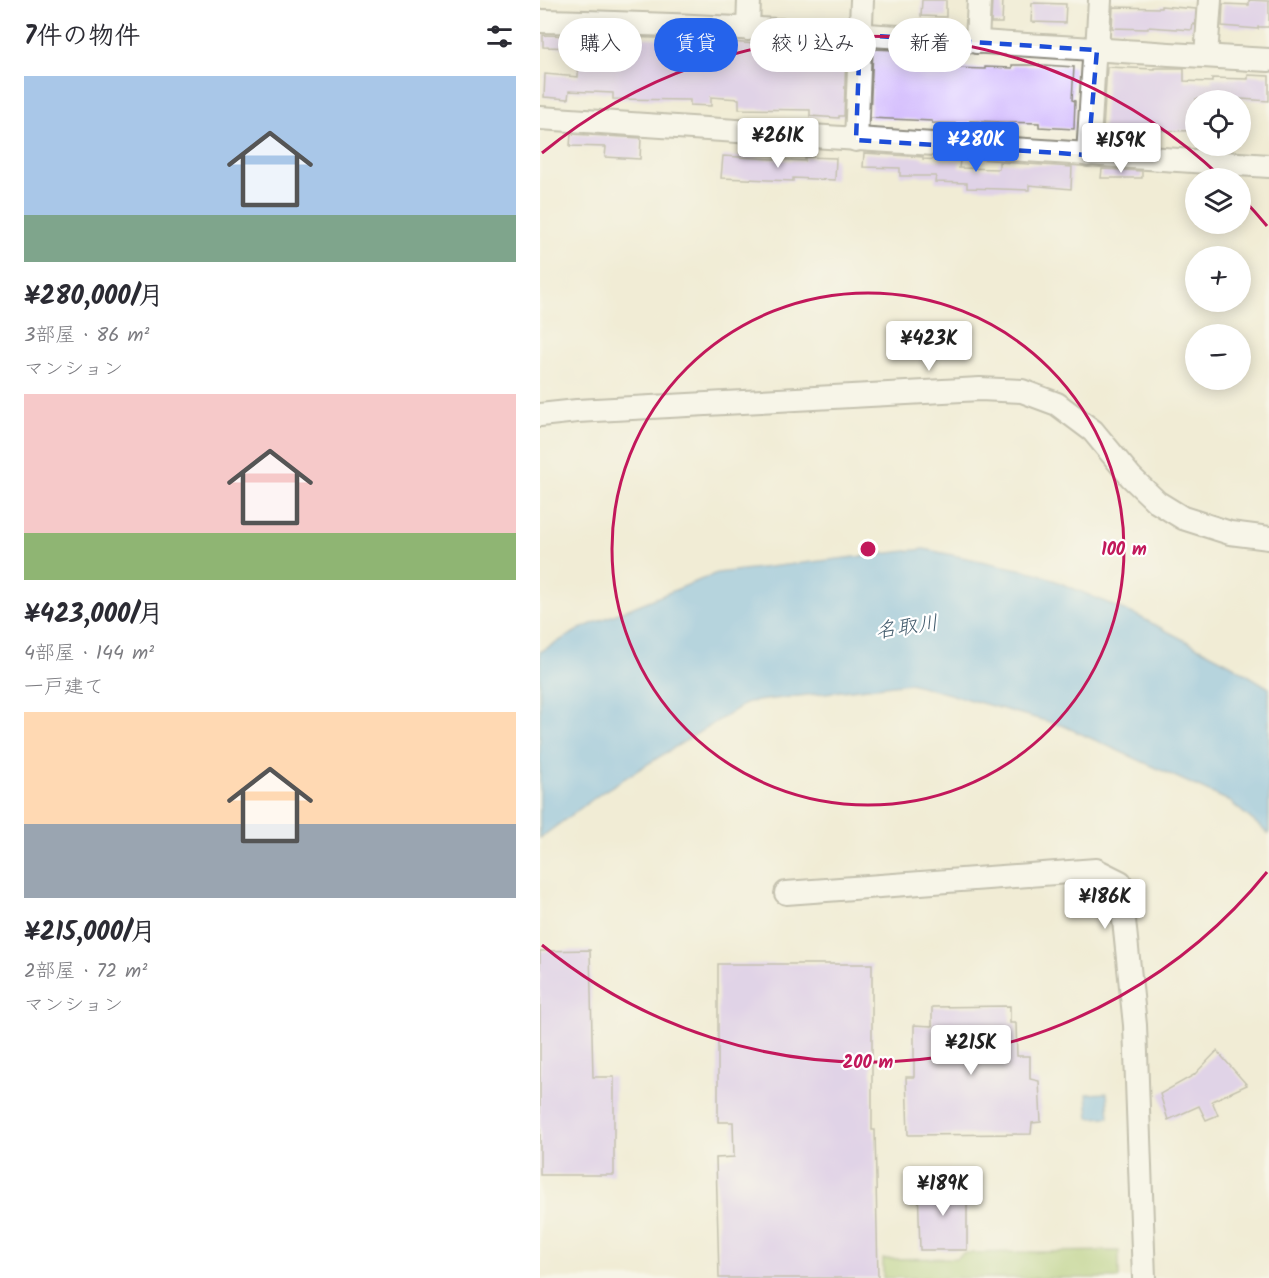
<!DOCTYPE html>
<html lang="ja">
<head>
<meta charset="utf-8">
<style>
  :root { --surface:#fff; --page:#f7f7f7; --text:#2b2b33; --muted:#7c7c81; --accent:#2563eb }
  body { margin:0; font-family:Kalam,"Klee One",sans-serif; background:var(--page); color:var(--text); height:100vh; display:flex; flex-direction:column; font-size:22px; white-space:nowrap }
  * { box-sizing:border-box; margin:0 }
  p { font-size:20px; color:var(--muted) }
  .icon { flex:none; width:33px; height:33px; fill:none; stroke:currentColor; stroke-width:2; stroke-linecap:round; stroke-linejoin:round }
  .map { position:relative; flex:1; overflow:hidden }
  .drawer { display:flex; flex-direction:column; background:var(--surface); width:540px }
  .drawer>* { flex:none }
  .top-card { position:absolute; left:18px; top:18px; width:570px; height:54px; display:flex; gap:12px }
  .tools { position:absolute; left:645px; top:90px; display:grid; gap:12px }
  .tools a { display:grid; place-items:center; width:66px; height:66px; border-radius:50%; background:var(--surface); box-shadow:0 3px 15px #0003; font-size:30px }
  .price { position:absolute; translate:-50% -51px; padding:0 14px; border-radius:6px; background:#fff; color:#222; font-size:20px; line-height:39px; filter:drop-shadow(0 2px 3px #0008) }
  .price::after { content:''; position:absolute; left:50%; top:36px; width:18px; height:14px; margin-left:-9px; background:inherit; clip-path:polygon(0 0,100% 0,50% 100%) }
  .price.selected { background:var(--accent); color:#fff }
  ul { padding:0; list-style:none }
  li { display:grid; align-content:center; gap:12px; height:318px; padding:0 24px }
  li span { display:grid; place-items:center; height:186px; border-radius:0px; color:#555 }
  li>.icon { margin-inline-start:auto }
  span .icon { width:108px; height:108px; fill:#fffc; stroke-width:1 }
  li b { font-size:26px }
  h2 { display:flex; justify-content:space-between; align-items:center; height:72px; padding:0 24px; font-size:26px }
  .chip { padding:0 21px; border-radius:27px; background:var(--surface); box-shadow:0 3px 15px #0003; font-size:21px; line-height:54px }
  .chip.selected { background:var(--accent); color:#fff }
  main { display:flex; flex:1; min-height:0 }
  .map>svg:first-child { display:block }
  .green { fill:#a8ca73; stroke:#6a7a4f; stroke-width:1.5 }
  .water { fill:#70b6e7; stroke:#4e7089; stroke-width:1.5 }
  .building { fill:#cdb3fd }
  .lines { fill:none; stroke-linecap:round; stroke-linejoin:round }
  .minor-casing { stroke:#8e8c80; stroke-width:26 }
  .minor { stroke:#fff; stroke-width:22 }
  .marked { fill:none; stroke:#1d4ed8; stroke-width:4.5; stroke-dasharray:12 8; stroke-linejoin:round }
  .ring { fill:none; stroke:#c2185b; stroke-width:3 }
  .labels { text-anchor:middle; dominant-baseline:central; stroke-width:4.5; stroke-linejoin:round; paint-order:stroke }
  .water-label { font-size:21px; font-style:italic; fill:#435c6d; stroke:#fff }
  .centre { fill:#c2185b; stroke:#fff; stroke-width:3 }
  .ring-label { font-size:18px; text-anchor:middle; font-weight:bold; fill:#c2185b; stroke:#fff; stroke-width:4.5; stroke-linejoin:round; paint-order:stroke }
</style>
</head>
<body>
<main>
<section class="drawer">
<h2>7件の物件<svg class="icon" aria-label="filters" viewBox="0 0 24 24"><path d="M4 7h16M4 17h16"/><circle cx="9" cy="7" r="2"/><circle cx="15" cy="17" r="2"/></svg></h2>
<ul>
<li><span style="background:linear-gradient(#a9c7e8 75%,#7fa58c 0)"><svg class="icon" aria-label="home" viewBox="0 0 24 24"><path d="M3 11l9-7 9 7M6 9v11h12V9"/></svg></span><div><b>¥280,000/月</b><p>3部屋 · 86 m²</p><p>マンション</p></div></li>
<li><span style="background:linear-gradient(#f6c9c9 75%,#8fb573 0)"><svg class="icon" aria-label="home" viewBox="0 0 24 24"><path d="M3 11l9-7 9 7M6 9v11h12V9"/></svg></span><div><b>¥423,000/月</b><p>4部屋 · 144 m²</p><p>一戸建て</p></div></li>
<li><span style="background:linear-gradient(#ffd9b3 60%,#9aa5b1 0)"><svg class="icon" aria-label="home" viewBox="0 0 24 24"><path d="M3 11l9-7 9 7M6 9v11h12V9"/></svg></span><div><b>¥215,000/月</b><p>2部屋 · 72 m²</p><p>マンション</p></div></li>
</ul>
</section>
<div class="map">
<svg width="729" height="1278" viewBox="0 0 729 1278">
  <rect width="100%" height="100%" fill="#fff"/>
  <filter id="ink" filterUnits="userSpaceOnUse"><feTurbulence type="fractalNoise" baseFrequency=".0167" numOctaves="2"/><feDisplacementMap in="SourceGraphic" scale="12" xChannelSelector="R" yChannelSelector="G"/><feConvolveMatrix kernelMatrix="1 2 1 2 8 2 1 2 1" color-interpolation-filters="sRGB"/></filter>
  <filter id="wash" filterUnits="userSpaceOnUse"><feTurbulence type="fractalNoise" baseFrequency=".008" numOctaves="4" result="noise"/><feDisplacementMap in="SourceGraphic" scale="24" xChannelSelector="R" yChannelSelector="G"/><feGaussianBlur stdDeviation="1.35" result="paint"/><feColorMatrix in="noise" values="0 0 0 0 0 0 0 0 0 0 0 0 0 0 0 0 0 1.4 0 .05"/><feComposite in="paint" operator="in"/></filter>
  <g filter="url(#wash)">
    <rect width="100%" height="100%" fill="#f1ecd6"/>
    <path class="green" d="M 579,1251 L 579,1278 L 343,1278 L 343,1259 L 417,1258 L 423,1253 Z"/>
    <g class="water">
      <path d="M 384,549 L 497,573 L 598,616 L 690,664 L 729,688 L 729,834 L 689,801 L 524,726 L 370,683 L 208,702 L 64,791 L 0,838 L 0,652 L 42,628 L 177,573 Z"/>
      <path d="M 567,1093 L 569,1117 L 549,1118 L 547,1094 Z"/>
    </g>
    <g id="blocks">
      <g class="building">
        <path d="M 382,0 L 406,0 L 406,17 L 381,16 Z"/>
        <path d="M 452,0 L 463,0 L 462,23 L 451,23 Z"/>
        <path d="M 709,0 L 729,1 L 729,27 L 718,27 L 718,29 L 682,26 L 683,4 L 709,5 Z"/>
        <path d="M 492,3 L 526,4 L 525,23 L 491,22 Z"/>
        <path d="M 621,6 L 656,9 L 655,25 L 653,24 L 652,30 L 608,27 L 608,29 L 572,28 L 573,7 L 621,8 Z"/>
        <path d="M 3,35 L 151,39 L 229,45 L 229,46 L 267,46 L 267,47 L 287,47 L 287,49 L 306,50 L 304,116 L 299,116 L 299,118 L 270,116 L 270,110 L 199,109 L 199,99 L 171,97 L 171,106 L 150,105 L 150,100 L 73,99 L 73,93 L 29,91 L 28,99 L 4,97 L 5,74 L 38,77 L 39,48 L 3,47 Z"/>
        <path d="M 333,49 L 355,50 L 355,55 L 389,56 L 389,64 L 415,65 L 414,68 L 445,69 L 445,67 L 472,68 L 472,65 L 504,65 L 534,67 L 532,100 L 535,101 L 534,129 L 499,127 L 499,123 L 430,121 L 430,124 L 392,123 L 392,121 L 330,118 Z"/>
        <path d="M 567,67 L 614,69 L 614,68 L 644,68 L 644,81 L 672,82 L 672,78 L 708,79 L 708,75 L 729,76 L 729,101 L 687,98 L 687,100 L 656,99 L 656,131 L 598,130 L 598,132 L 563,131 Z"/>
        <path d="M 31,134 L 101,138 L 100,159 L 65,157 L 66,147 L 30,146 Z"/>
        <path d="M 324,153 L 383,157 L 383,159 L 420,161 L 419,168 L 459,169 L 459,162 L 532,167 L 531,189 L 489,185 L 489,190 L 427,188 L 427,183 L 395,182 L 396,176 L 360,176 L 360,168 L 323,167 Z"/>
        <path d="M 183,156 L 265,161 L 265,157 L 296,158 L 295,180 L 253,178 L 253,181 L 181,178 Z"/>
        <path d="M 562,169 L 602,171 L 602,178 L 561,178 Z"/>
        <path d="M 50,950 L 53,1077 L 74,1077 L 74,1175 L 0,1175 L 0,951 Z"/>
        <path d="M 178,964 L 332,964 L 332,1130 L 335,1130 L 338,1278 L 179,1278 L 176,1158 L 194,1157 L 193,1122 L 178,1122 Z"/>
        <path d="M 470,1006 L 470,1023 L 476,1023 L 477,1056 L 490,1056 L 490,1079 L 499,1081 L 501,1122 L 492,1123 L 491,1134 L 368,1135 L 366,1077 L 374,1077 L 374,1025 L 392,1026 L 392,1007 Z"/>
        <path d="M 677,1051 L 707,1085 L 672,1101 L 678,1115 L 666,1120 L 659,1106 L 628,1120 L 620,1094 L 654,1075 Z"/>
        <path d="M 427,1183 L 427,1250 L 380,1250 L 378,1184 Z"/>
      </g>
    </g>
  </g>
  <g filter="url(#ink)">
    <use href="#blocks" fill-opacity="0" stroke="#8e8c80" stroke-width="1.5"/>
    <g class="lines">
      <defs>
        <g id="minor">
          <path d="M 0,21 C 243,26 486,46 729,60"/>
          <path d="M 208,29 L 209,0"/>
          <path d="M 437,42 L 439,0"/>
          <path d="M 666,56 L 670,0"/>
          <path d="M 0,118 L 729,166"/>
          <path d="M 316,140 L 322,0"/>
          <path d="M 548,155 L 554,60 L 557,50 L 560,0"/>
          <path d="M 0,415 L 37,411 L 440,389 L 482,391 L 517,404 L 553,431 L 591,477 L 617,502 L 643,518 L 690,533 L 729,538"/>
          <path d="M 246,893 L 556,870 L 580,882 L 595,1025 L 604,1278"/>
        </g>
      </defs>
      <use href="#minor" class="minor-casing"/>
      <use href="#minor" class="minor"/>
    </g>
  </g>
  <path d="M0 0H729V1278H0ZM 320,35 L 557,50 L 548,155 L 316,140 Z" fill="#f1ecd6" fill-opacity=".55" fill-rule="evenodd"/>
  <path class="marked" d="M 320,35 L 557,50 L 548,155 L 316,140 Z"/>
  <g class="ring">
    <circle cx="328" cy="549" r="256"/>
    <path d="M727 872A513 513 0 0 1 2 945M2 153A513 513 0 0 1 681 177M703 199A513 513 0 0 1 727 226"/>
  </g>
  <g class="labels">
    <g class="water-label">
      <text transform="translate(367 628) rotate(-8)">名取川</text>
    </g>
  </g>
  <circle cx="328" cy="549" r="9" class="centre"/>
  <g class="ring-label">
    <text x="584" y="555">100 m</text>
    <text x="328" y="1068">200 m</text>
  </g>
</svg>
<div class="tools">
<a><svg class="icon" aria-label="locate" viewBox="0 0 24 24"><circle cx="12" cy="12" r="6"/><path d="M12 2v4M12 18v4M2 12h4M18 12h4"/></svg></a>
<a><svg class="icon" aria-label="layers" viewBox="0 0 24 24"><path d="M12 4l9 5-9 5-9-5zM3 14l9 5 9-5"/></svg></a>
<a>+</a>
<a>−</a>
</div>
<b class="price" style="left:238px;top:169px">¥261K</b>
<b class="price selected" style="left:436px;top:173px">¥280K</b>
<b class="price" style="left:581px;top:174px">¥159K</b>
<b class="price" style="left:389px;top:372px">¥423K</b>
<b class="price" style="left:565px;top:930px">¥186K</b>
<b class="price" style="left:431px;top:1076px">¥215K</b>
<b class="price" style="left:403px;top:1217px">¥189K</b>
<div class="top-card">
<a class="chip">購入</a>
<a class="chip selected">賃貸</a>
<a class="chip">絞り込み</a>
<a class="chip">新着</a>
</div>
</div>
</main>
</body>
</html>
